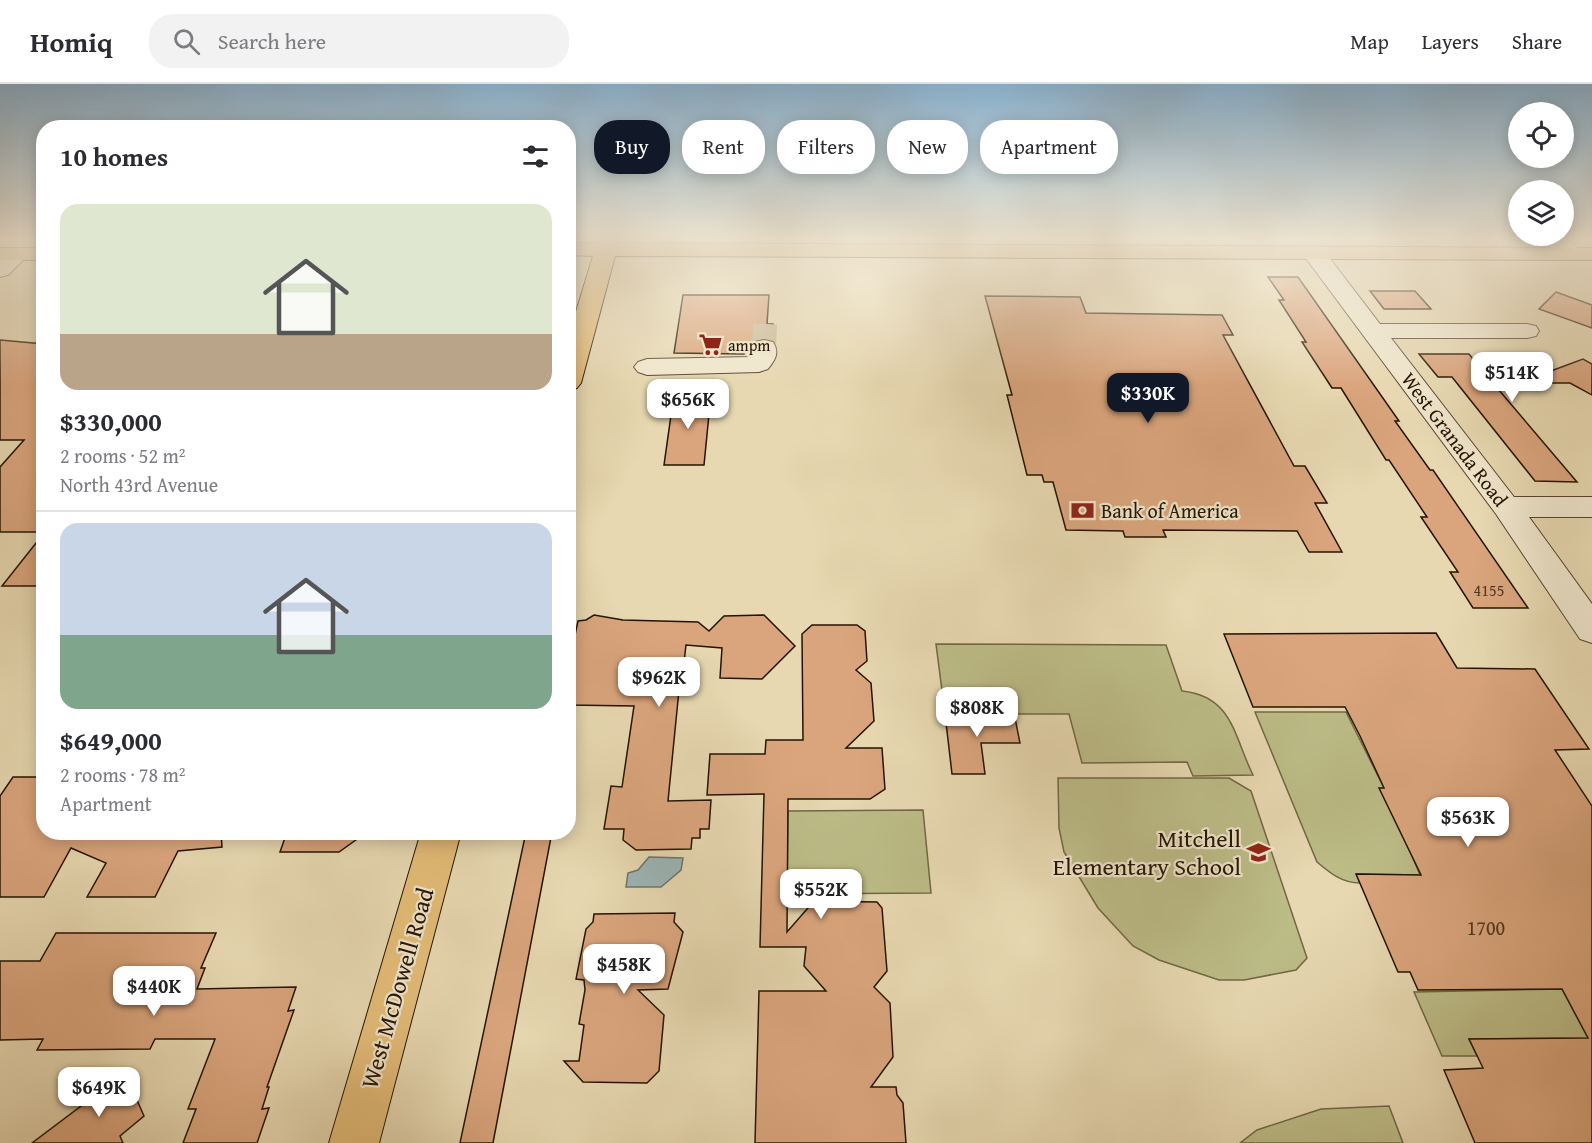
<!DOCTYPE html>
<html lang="en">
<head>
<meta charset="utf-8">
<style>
  :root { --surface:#fff; --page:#f2f2f3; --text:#2b2b33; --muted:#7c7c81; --line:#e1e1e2; --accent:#111827 }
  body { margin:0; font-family:"Gentium Book Plus",serif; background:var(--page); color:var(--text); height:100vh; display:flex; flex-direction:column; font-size:22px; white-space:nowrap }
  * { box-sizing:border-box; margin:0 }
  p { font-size:20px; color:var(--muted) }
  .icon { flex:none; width:33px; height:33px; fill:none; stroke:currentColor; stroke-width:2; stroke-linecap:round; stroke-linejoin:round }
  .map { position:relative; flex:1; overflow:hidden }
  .drawer { position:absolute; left:36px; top:36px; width:540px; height:720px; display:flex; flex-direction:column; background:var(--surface); border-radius:24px; box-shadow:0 3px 15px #0003 }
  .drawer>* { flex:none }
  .top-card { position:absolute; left:594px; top:36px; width:570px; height:54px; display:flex; gap:12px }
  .tools { position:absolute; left:1508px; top:18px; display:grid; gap:12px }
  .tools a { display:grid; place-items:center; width:66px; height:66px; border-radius:50%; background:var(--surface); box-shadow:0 3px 15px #0003; font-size:30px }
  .price { position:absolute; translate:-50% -51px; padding:0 14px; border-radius:12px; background:#fff; color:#222; font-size:20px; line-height:39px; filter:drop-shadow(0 2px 3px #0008) }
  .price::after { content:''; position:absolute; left:50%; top:36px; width:18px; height:14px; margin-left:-9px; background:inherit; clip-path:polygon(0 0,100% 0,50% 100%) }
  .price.on { background:var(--accent); color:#fff }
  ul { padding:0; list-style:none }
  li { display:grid; align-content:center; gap:12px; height:318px; padding:0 24px }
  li+li { border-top:2px solid var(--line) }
  li span { display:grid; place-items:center; height:186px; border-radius:18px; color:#555 }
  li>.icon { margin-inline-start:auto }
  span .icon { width:108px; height:108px; fill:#fffc; stroke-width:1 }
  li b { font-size:26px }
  h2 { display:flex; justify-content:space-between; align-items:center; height:72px; padding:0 24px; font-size:26px }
  .pill { padding:0 21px; border-radius:24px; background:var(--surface); box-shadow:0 3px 15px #0003; font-size:21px; line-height:54px }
  .pill.on { background:var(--accent); color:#fff }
  header { display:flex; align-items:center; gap:36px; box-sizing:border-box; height:84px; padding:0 30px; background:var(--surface); border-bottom:2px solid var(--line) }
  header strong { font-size:28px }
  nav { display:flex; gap:33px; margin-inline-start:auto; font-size:21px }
  .search { width:420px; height:54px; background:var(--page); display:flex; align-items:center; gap:15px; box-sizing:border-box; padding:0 21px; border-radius:24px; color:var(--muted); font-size:22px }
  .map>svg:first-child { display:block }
  .green { fill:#bcbc87; stroke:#706844; stroke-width:1.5 }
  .water { fill:#9db6b8; stroke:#6d756e; stroke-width:1.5 }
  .building { fill:#daa57d; stroke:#251300; stroke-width:1.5 }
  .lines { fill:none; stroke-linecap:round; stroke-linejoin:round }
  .minor-tunnel { stroke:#caba96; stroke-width:24; stroke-dasharray:24 12; stroke-linecap:butt }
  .minor-casing { stroke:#56442c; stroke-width:2 }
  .major-casing { stroke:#251300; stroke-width:2 }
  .minor { fill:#efe6cc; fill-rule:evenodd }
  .major { fill:#e4bc78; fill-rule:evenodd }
  .labels { text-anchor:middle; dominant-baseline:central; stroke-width:4.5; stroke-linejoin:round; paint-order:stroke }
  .far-poi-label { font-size:16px; fill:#251300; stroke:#efe6cc; text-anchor:start }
  .number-label { font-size:16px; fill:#52381f }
  .street-label { font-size:20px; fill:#251300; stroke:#efe6cc }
  .poi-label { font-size:20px; fill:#251300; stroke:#efe6cc; text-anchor:start }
  .near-number-label { font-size:20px; fill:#52381f }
  .near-poi-label { font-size:24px; fill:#251300; stroke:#efe6cc; text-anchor:end }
  .near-street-label { font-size:24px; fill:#251300; stroke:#efe6cc }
</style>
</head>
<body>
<header>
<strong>Homiq</strong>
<div class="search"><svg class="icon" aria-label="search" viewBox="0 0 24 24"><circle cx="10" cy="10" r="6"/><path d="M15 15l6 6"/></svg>Search here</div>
<nav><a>Map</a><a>Layers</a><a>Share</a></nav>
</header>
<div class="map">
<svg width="1592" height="1059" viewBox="0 0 1592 1059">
  <rect width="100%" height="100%" fill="#e7d8b1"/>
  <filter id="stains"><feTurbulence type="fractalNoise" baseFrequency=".00333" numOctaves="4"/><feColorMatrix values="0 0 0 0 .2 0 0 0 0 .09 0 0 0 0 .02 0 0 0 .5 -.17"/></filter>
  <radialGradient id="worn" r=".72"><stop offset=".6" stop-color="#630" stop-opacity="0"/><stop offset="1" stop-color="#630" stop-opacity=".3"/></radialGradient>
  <g class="green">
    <path d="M 936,560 L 1166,561 L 1182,607 C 1233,612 1234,653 1253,691 L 1193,692 L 1187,678 L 1082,679 L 1069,630 L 945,630 Z"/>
    <path d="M 1255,628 L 1346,628 L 1384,704 L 1420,791 L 1357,790 L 1360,799 C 1342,799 1330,789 1317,778 Z"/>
    <path d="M 1058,694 L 1229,694 L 1251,707 L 1307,874 L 1296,886 L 1244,896 L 1219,896 L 1159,876 L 1133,862 L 1098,824 L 1064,768 L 1059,744 Z"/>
    <path d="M 923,726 L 931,809 L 787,810 L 788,727 Z"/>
    <path d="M 1562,905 L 1588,954 L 1469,955 L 1477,972 L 1442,972 L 1414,908 Z"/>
    <path d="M 1389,1022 L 1403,1059 L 1240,1059 L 1257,1046 L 1321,1025 Z"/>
  </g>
  <path class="water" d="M 649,773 L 683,774 L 681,786 L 661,803 L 626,803 L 628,789 L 638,786 Z"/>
  <g class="building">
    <path d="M 1268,193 L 1298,193 L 1399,337 L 1395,337 L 1430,386 L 1433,386 L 1528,524 L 1473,524 L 1450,488 L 1458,488 L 1421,433 L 1427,433 L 1389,376 L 1386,376 L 1341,304 L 1332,304 L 1302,258 L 1306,258 L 1279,216 L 1284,216 Z"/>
    <path d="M 1370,207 L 1415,207 L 1431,225 L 1384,225 Z"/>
    <path d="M 1556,208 L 1592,221 L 1592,244 L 1539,225 Z"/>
    <path d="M 683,211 L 769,211 L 767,240 L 773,240 L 773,256 L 764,254 L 755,256 L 750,263 L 744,263 L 744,270 L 674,269 Z"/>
    <path d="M 985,212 L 1080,213 L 1086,229 L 1222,231 L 1233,251 L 1223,251 L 1294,382 L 1305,382 L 1327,419 L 1315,419 L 1342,468 L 1309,468 L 1297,447 L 1163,446 L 1166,453 L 1125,453 L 1123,447 L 1066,446 L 1053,398 L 1044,398 L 1042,391 L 1027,391 L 1007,311 L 1012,311 Z"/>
    <path d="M 0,256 L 44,260 L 44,448 L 0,448 L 0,383 L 24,356 L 0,356 Z"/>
    <path d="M 1419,270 L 1469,270 L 1473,275 L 1525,275 L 1540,291 L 1583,275 L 1592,280 L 1592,311 L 1570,299 L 1493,299 L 1577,398 L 1535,397 L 1452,293 L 1438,293 Z"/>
    <path d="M 674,310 L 711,310 L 704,381 L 664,381 Z"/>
    <path d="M 44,449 L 44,502 L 2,502 Z"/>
    <path d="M 594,531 L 623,536 L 698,538 L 709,547 L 724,532 L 764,531 L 795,562 L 762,595 L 720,594 L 722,564 L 686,561 L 682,595 L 680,596 L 668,717 L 711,716 L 709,745 L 700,745 L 700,754 L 692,754 L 691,765 L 636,766 L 623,756 L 624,745 L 604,745 L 611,702 L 622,703 L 634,622 L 568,621 L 568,583 L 578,537 L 586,536 Z"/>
    <path d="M 812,541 L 857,541 L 865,547 L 867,577 L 856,586 L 871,599 L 874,637 L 846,664 L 882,664 L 885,705 L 870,715 L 788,715 L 787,848 L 814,817 L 877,818 L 882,824 L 887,887 L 874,903 L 890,919 L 893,973 L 871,1003 L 896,1003 L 897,1011 L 903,1019 L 906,1059 L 755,1059 L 759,907 L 826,907 L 804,882 L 806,863 L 760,863 L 764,710 L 707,711 L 710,670 L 765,670 L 766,656 L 803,656 L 802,550 Z"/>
    <path d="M 1436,549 L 1457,584 L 1535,585 L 1589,665 L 1555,666 L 1592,722 L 1592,1059 L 1475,1059 L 1444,986 L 1483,984 L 1469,955 L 1588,954 L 1562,905 L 1418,906 L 1410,888 L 1398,888 L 1356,790 L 1421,791 L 1379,704 L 1384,704 L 1360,652 L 1345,623 L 1253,623 L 1224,550 Z"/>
    <path d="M 1014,629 L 1020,659 L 981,659 L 985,690 L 952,690 L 945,630 Z"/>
    <path d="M 13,693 L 44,693 L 44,748 L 221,748 L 222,763 L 178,767 L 155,813 L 87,813 L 106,779 L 71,764 L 44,813 L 0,813 L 0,712 Z"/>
    <path d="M 287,748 L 367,748 L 339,768 L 280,768 Z"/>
    <path d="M 526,748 L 552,748 L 493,1059 L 460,1059 Z"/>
    <path d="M 675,829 L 674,838 L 683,848 L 668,905 L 638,906 L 664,931 L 659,987 L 647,999 L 583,998 L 564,977 L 579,977 L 584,941 L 579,940 L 585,906 L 584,896 L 576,895 L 586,845 L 593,838 L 594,830 Z"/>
    <path d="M 56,849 L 216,849 L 201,884 L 205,884 L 197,905 L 296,903 L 288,927 L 294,926 L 267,1003 L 269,1003 L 262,1025 L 269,1024 L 257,1059 L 183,1059 L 196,1025 L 188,1025 L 215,955 L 155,955 L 150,965 L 37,966 L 43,955 L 0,956 L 0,877 L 40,877 Z"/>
    <path d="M 125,989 L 144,1032 L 120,1052 L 123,1059 L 32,1059 Z"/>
  </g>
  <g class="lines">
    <path class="minor-tunnel" d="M 764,263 L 765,240"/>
    <defs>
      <g id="minor">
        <path d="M 1544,154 L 1566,154 L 1583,169 L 1580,174 C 1565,177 1550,166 1544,154 Z"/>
        <path d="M 1313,162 L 1321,163 L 1380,240 L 1527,240 L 1536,242 L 1539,247 L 1536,252 L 1527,254 L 1391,254 L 1514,413 L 1592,413 L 1592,433 L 1529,433 L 1592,520 L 1592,559 L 1580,555 L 1496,430 L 1305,173 L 1302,168 L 1305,163 Z"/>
        <path d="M 18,164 L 26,165 L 29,170 L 8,191 L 0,193 L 0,174 L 10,165 Z"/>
        <path d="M 764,256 L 773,258 C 780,269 775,276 768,285 L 759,288 L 647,291 L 638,288 L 634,283 L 638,278 L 647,275 L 751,273 L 752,263 L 755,258 Z"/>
      </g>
      <g id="major">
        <path d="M 599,154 L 619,154 L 618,159 L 1592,164 L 1592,176 L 615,172 L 581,299 L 577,304 L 568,307 L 568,254 L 593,172 L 568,171 L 568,159 L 597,159 Z"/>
        <rect x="0" y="164" width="44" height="12"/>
        <path d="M 421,748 L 461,748 L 379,1059 L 329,1059 Z"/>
      </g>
    </defs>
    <use href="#minor" class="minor-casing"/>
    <use href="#major" class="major-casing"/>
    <use href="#minor" class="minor"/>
    <use href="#major" class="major"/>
  </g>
  <linearGradient id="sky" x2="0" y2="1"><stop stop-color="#8ab5d5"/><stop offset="0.51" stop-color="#f4eddc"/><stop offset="1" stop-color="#f4eddc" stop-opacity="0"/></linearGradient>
  <rect width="1592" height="302" fill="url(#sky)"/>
  <defs>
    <symbol id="supermarket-bare" viewBox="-9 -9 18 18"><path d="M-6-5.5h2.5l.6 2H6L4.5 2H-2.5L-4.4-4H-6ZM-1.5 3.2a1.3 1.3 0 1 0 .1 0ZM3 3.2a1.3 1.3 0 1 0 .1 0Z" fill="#8f2418" stroke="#efe6cc" stroke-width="2.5" paint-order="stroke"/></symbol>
    <symbol id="bank-bare" viewBox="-9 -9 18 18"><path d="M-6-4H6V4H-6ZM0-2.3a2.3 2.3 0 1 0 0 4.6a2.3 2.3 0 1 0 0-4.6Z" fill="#8f2418" stroke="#efe6cc" stroke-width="2.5" paint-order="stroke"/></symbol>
    <symbol id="school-bare" viewBox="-9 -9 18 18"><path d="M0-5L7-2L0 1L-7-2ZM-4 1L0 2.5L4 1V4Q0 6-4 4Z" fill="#8f2418" stroke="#efe6cc" stroke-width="2.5" paint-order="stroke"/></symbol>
  </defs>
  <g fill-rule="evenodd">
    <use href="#supermarket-bare" x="694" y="244" width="33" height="33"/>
    <use href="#bank-bare" x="1066" y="410" width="33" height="33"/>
    <use href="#school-bare" x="1242" y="752" width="33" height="33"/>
  </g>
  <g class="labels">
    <g class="far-poi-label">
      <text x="728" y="261">ampm</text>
    </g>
    <g class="number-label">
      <text x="1489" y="506">4155</text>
    </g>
    <g class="street-label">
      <text transform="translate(1455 355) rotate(53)">West Granada Road</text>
    </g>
    <g class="poi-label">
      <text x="1101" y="426">Bank of America</text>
    </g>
    <g class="near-number-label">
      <text x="1486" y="843">1700</text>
    </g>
    <g class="near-poi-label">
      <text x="1241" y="754">Mitchell<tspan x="1241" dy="28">Elementary School</tspan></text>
    </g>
    <g class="near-street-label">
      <text transform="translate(397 904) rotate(-74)">West McDowell Road</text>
    </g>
  </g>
  <rect width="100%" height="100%" filter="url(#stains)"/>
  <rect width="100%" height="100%" fill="url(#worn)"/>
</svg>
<div class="tools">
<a><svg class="icon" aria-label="locate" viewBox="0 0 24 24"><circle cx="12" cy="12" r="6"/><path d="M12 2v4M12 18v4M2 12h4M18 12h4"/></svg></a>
<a><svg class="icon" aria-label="layers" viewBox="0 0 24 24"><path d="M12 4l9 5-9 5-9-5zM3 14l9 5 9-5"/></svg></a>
</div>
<b class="price" style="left:1512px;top:319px">$514K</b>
<b class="price on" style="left:1148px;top:340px">$330K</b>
<b class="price" style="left:688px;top:346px">$656K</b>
<b class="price" style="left:659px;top:624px">$962K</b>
<b class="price" style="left:977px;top:654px">$808K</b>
<b class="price" style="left:1468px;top:764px">$563K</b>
<b class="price" style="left:821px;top:836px">$552K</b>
<b class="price" style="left:624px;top:911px">$458K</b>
<b class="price" style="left:154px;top:933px">$440K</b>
<b class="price" style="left:99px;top:1034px">$649K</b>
<div class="top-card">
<a class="pill on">Buy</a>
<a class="pill">Rent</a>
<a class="pill">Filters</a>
<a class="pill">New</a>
<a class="pill">Apartment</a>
</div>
<section class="drawer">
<h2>10 homes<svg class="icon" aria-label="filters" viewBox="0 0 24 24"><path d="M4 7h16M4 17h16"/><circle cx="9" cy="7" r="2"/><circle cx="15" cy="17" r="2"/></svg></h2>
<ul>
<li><span style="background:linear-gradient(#dfe7d0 70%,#b9a48a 0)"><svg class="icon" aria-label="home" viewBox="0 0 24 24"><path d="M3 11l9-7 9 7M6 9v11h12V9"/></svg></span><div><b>$330,000</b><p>2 rooms · 52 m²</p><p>North 43rd Avenue</p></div></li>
<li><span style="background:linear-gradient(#c9d6e8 60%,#7fa58c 0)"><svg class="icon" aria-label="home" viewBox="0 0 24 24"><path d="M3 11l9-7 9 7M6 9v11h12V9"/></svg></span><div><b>$649,000</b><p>2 rooms · 78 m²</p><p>Apartment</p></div></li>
</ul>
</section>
</div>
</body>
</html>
